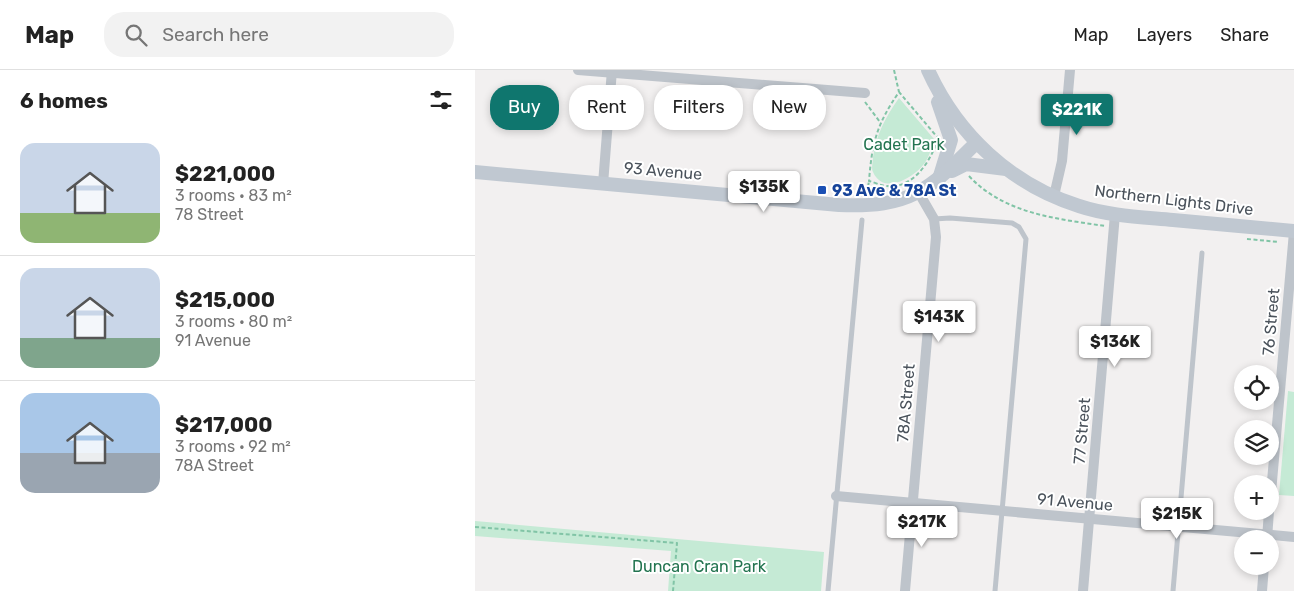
<!DOCTYPE html>
<html lang="en">
<head>
<meta charset="utf-8">
<style>
  :root { --surface:#fff; --page:#f2f2f2; --text:#222; --muted:#767676; --line:#e0e0e0; --accent:#0f766e }
  body { margin:0; font-family:Rubik,sans-serif; background:var(--page); color:var(--text); height:100vh; display:flex; flex-direction:column; font-size:19px; white-space:nowrap }
  * { box-sizing:border-box; margin:0 }
  p { font-size:16px; color:var(--muted) }
  .icon { flex:none; width:28px; height:28px; fill:none; stroke:currentColor; stroke-width:2; stroke-linecap:round; stroke-linejoin:round }
  .map { position:relative; flex:1; overflow:hidden }
  .side { display:flex; flex-direction:column; background:var(--surface); width:475px }
  .side>* { flex:none }
  .hud { position:absolute; left:15px; top:15px; width:475px; height:45px; display:flex; gap:10px }
  .fabs { position:absolute; left:759px; top:295px; display:grid; gap:10px }
  .fabs a { display:grid; place-items:center; width:45px; height:45px; border-radius:50%; background:var(--surface); box-shadow:0 2px 8px #0003; font-size:25px }
  .price { position:absolute; translate:-50% -42px; padding:0 11px; border-radius:5px; background:#fff; color:#222; font-size:16px; line-height:32px; filter:drop-shadow(0 1px 2px #0008) }
  .price::after { content:''; position:absolute; left:50%; top:30px; width:15px; height:11px; margin-left:-8px; background:inherit; clip-path:polygon(0 0,100% 0,50% 100%) }
  .price.on { background:var(--accent); color:#fff }
  ul { padding:0; list-style:none }
  li { display:flex; align-items:center; gap:15px; height:125px; padding:0 20px }
  li+li { border-top:1px solid var(--line) }
  li span { display:grid; place-items:center; flex:none; width:140px; height:100px; border-radius:15px; color:#555 }
  li>.icon { margin-inline-start:auto }
  span .icon { width:60px; height:60px; fill:#fffc; stroke-width:1 }
  li b { font-size:21px }
  h2 { display:flex; justify-content:space-between; align-items:center; height:60px; padding:0 20px; font-size:21px }
  .tag { padding:0 18px; border-radius:20px; background:var(--surface); box-shadow:0 2px 8px #0003; font-size:18px; line-height:45px }
  .tag.on { background:var(--accent); color:#fff }
  header { display:flex; align-items:center; gap:30px; box-sizing:border-box; height:70px; padding:0 25px; background:var(--surface); border-bottom:1px solid var(--line) }
  header strong { font-size:24px }
  nav { display:flex; gap:28px; margin-inline-start:auto; font-size:18px }
  .search { width:350px; height:45px; background:var(--page); display:flex; align-items:center; gap:12px; box-sizing:border-box; padding:0 18px; border-radius:20px; color:var(--muted); font-size:19px }
  main { display:flex; flex:1; min-height:0 }
  .map>svg:first-child { display:block }
  .green { fill:#c5ead5 }
  .lines { fill:none; stroke-linecap:round; stroke-linejoin:round }
  .path { stroke:#81c4a6; stroke-width:2; stroke-dasharray:4 2.5; stroke-linecap:butt }
  .service { stroke:#bec4cb; stroke-width:5 }
  .minor { stroke:#bec4cb; stroke-width:10 }
  .secondary { stroke:#c0c8d1; stroke-width:14 }
  .transit-dot { fill:#1a4fb4; stroke:#fff; stroke-width:2 }
  .labels { text-anchor:middle; dominant-baseline:central; stroke-width:4; stroke-linejoin:round; paint-order:stroke }
  .park-label { font-size:16px; fill:#237450; stroke:#fff }
  .street-label { font-size:16px; fill:#4a525b; stroke:#fff }
  .transit-label { font-size:16px; font-weight:bold; fill:#164399; stroke:#fff; text-anchor:start }
</style>
</head>
<body>
<header>
<strong>Map</strong>
<div class="search"><svg class="icon" aria-label="search" viewBox="0 0 24 24"><circle cx="10" cy="10" r="6"/><path d="M15 15l6 6"/></svg>Search here</div>
<nav><a>Map</a><a>Layers</a><a>Share</a></nav>
</header>
<main>
<section class="side">
<h2>6 homes<svg class="icon" aria-label="filters" viewBox="0 0 24 24"><path d="M4 7h16M4 17h16"/><circle cx="9" cy="7" r="2"/><circle cx="15" cy="17" r="2"/></svg></h2>
<ul>
<li><span style="background:linear-gradient(#c9d6e8 70%,#8fb573 0)"><svg class="icon" aria-label="home" viewBox="0 0 24 24"><path d="M3 11l9-7 9 7M6 9v11h12V9"/></svg></span><div><b>$221,000</b><p>3 rooms · 83 m²</p><p>78 Street</p></div></li>
<li><span style="background:linear-gradient(#c9d6e8 70%,#7fa58c 0)"><svg class="icon" aria-label="home" viewBox="0 0 24 24"><path d="M3 11l9-7 9 7M6 9v11h12V9"/></svg></span><div><b>$215,000</b><p>3 rooms · 80 m²</p><p>91 Avenue</p></div></li>
<li><span style="background:linear-gradient(#a9c7e8 60%,#9aa5b1 0)"><svg class="icon" aria-label="home" viewBox="0 0 24 24"><path d="M3 11l9-7 9 7M6 9v11h12V9"/></svg></span><div><b>$217,000</b><p>3 rooms · 92 m²</p><p>78A Street</p></div></li>
</ul>
</section>
<div class="map">
<svg width="819" height="521" viewBox="0 0 819 521">
  <rect width="100%" height="100%" fill="#f2f0f0"/>
  <g class="green">
    <path d="M 424,28 L 459,69 C 457,77 455,84 451,91 C 442,106 409,127 398,102 C 396,98 398,92 398,87 C 402,63 410,48 424,28 Z"/>
    <path d="M 813,321 L 819,322 L 819,426 L 804,425 Z"/>
    <path d="M 0,451 L 349,482 L 346,521 L 193,521 L 196,481 L 0,466 Z"/>
  </g>
  <g class="lines">
    <g class="path">
      <path d="M 419,0 L 424,22"/>
      <path d="M 390,32 L 405,52"/>
      <path d="M 463,69 C 456,90 439,119 412,116 C 406,116 399,112 394,111 C 397,72 402,54 424,22 L 463,68"/>
      <path d="M 494,106 C 529,144 583,149 630,156"/>
      <path d="M 392,123 L 394,111"/>
      <path d="M 772,169 L 804,172"/>
      <path d="M 0,457 L 202,473 L 198,521"/>
    </g>
    <g class="service">
      <path d="M 459,149 L 475,148 L 537,153 L 544,157 L 551,169 L 520,521"/>
      <path d="M 353,521 L 387,150"/>
      <path d="M 698,521 L 727,183"/>
    </g>
    <g class="minor">
      <path d="M 103,0 L 390,23"/>
      <path d="M 128,114 L 137,0"/>
      <path d="M 579,126 L 587,91 L 595,0"/>
      <path d="M 361,426 L 819,467"/>
      <path d="M 795,434 L 819,162"/>
      <path d="M 792,469 L 794,441"/>
      <path d="M 430,521 L 461,167 L 459,149 L 444,123"/>
      <path d="M 608,521 L 640,144"/>
      <path d="M 787,521 L 789,496"/>
    </g>
    <g class="secondary">
      <path d="M 453,0 C 482,64 536,115 604,136 C 634,146 666,147 698,150 C 738,154 779,157 819,161"/>
      <path d="M 463,32 L 476,70 L 464,109"/>
      <path d="M 477,101 L 491,94 L 531,99"/>
      <path d="M 0,102 L 364,135 C 435,138 453,121 501,73"/>
    </g>
  </g>
  <rect class="transit-dot" x="342" y="115" width="10" height="10" rx="2.5"/>
  <g class="labels">
    <g class="park-label">
      <text x="429" y="74">Cadet Park</text>
      <text x="224" y="496">Duncan Cran Park</text>
    </g>
    <g class="street-label">
      <text transform="translate(188 101) rotate(5)">93 Avenue</text>
      <text transform="translate(699 130) rotate(7)">Northern Lights Drive</text>
      <text transform="translate(796 252) rotate(-85)">76 Street</text>
      <text transform="translate(431 333) rotate(-85)">78A Street</text>
      <text transform="translate(607 361) rotate(-85)">77 Street</text>
      <text transform="translate(600 432) rotate(5)">91 Avenue</text>
    </g>
    <g class="transit-label">
      <text x="357" y="120">93 Ave &amp; 78A St</text>
    </g>
  </g>
</svg>
<div class="fabs">
<a><svg class="icon" aria-label="locate" viewBox="0 0 24 24"><circle cx="12" cy="12" r="6"/><path d="M12 2v4M12 18v4M2 12h4M18 12h4"/></svg></a>
<a><svg class="icon" aria-label="layers" viewBox="0 0 24 24"><path d="M12 4l9 5-9 5-9-5zM3 14l9 5 9-5"/></svg></a>
<a>+</a>
<a>−</a>
</div>
<b class="price on" style="left:602px;top:66px">$221K</b>
<b class="price" style="left:289px;top:143px">$135K</b>
<b class="price" style="left:464px;top:273px">$143K</b>
<b class="price" style="left:640px;top:298px">$136K</b>
<b class="price" style="left:702px;top:470px">$215K</b>
<b class="price" style="left:447px;top:478px">$217K</b>
<div class="hud">
<a class="tag on">Buy</a>
<a class="tag">Rent</a>
<a class="tag">Filters</a>
<a class="tag">New</a>
</div>
</div>
</main>
</body>
</html>
